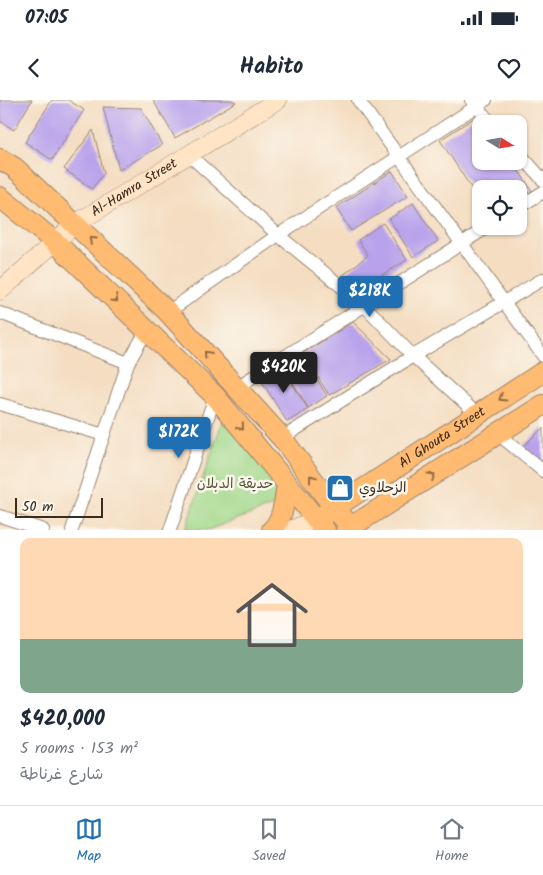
<!DOCTYPE html>
<html lang="en">
<head>
<meta charset="utf-8">
<style>
  :root { --surface:#fff; --page:#f2f2f3; --text:#1f2937; --muted:#747a83; --line:#e0e1e3; --accent:#1f6fb2 }
  body { margin:0; font-family:Kalam,"Playpen Sans Arabic",sans-serif; background:var(--page); color:var(--text); height:100vh; display:flex; flex-direction:column; font-size:19px; white-space:nowrap }
  * { box-sizing:border-box; margin:0 }
  p { font-size:16px; color:var(--muted) }
  .icon { flex:none; width:28px; height:28px; fill:none; stroke:currentColor; stroke-width:2; stroke-linecap:round; stroke-linejoin:round }
  .map { position:relative; height:430px; overflow:hidden }
  .panel { display:flex; flex-direction:column; background:var(--surface); flex:1 }
  .panel>* { flex:none }
  .needle { width:32px; rotate:101deg }
  .controls { position:absolute; left:472px; top:15px; display:grid; gap:10px }
  .controls a { display:grid; place-items:center; width:55px; height:55px; border-radius:10px; background:var(--surface); box-shadow:0 1px 4px #0004; font-size:25px }
  .scale { position:absolute; left:15px; bottom:12px; width:88px; box-sizing:border-box; padding-left:5px; border:2px solid #3b2a1e; border-top:0; font-size:14px; line-height:18px; white-space:nowrap; color:#3b2a1e; -webkit-text-stroke:4px #fbf7ec; paint-order:stroke }
  .price { position:absolute; translate:-50% -42px; padding:0 11px; border-radius:5px; background:var(--accent); color:#fff; font-size:16px; line-height:32px; filter:drop-shadow(0 1px 2px #0008) }
  .price::after { content:''; position:absolute; left:50%; top:30px; width:15px; height:11px; margin-left:-8px; background:inherit; clip-path:polygon(0 0,100% 0,50% 100%) }
  .price.active { background:#222; color:#fff }
  ul { padding:0; list-style:none }
  li { display:grid; align-content:center; gap:10px; height:265px; padding:0 20px }
  li span { display:grid; place-items:center; height:155px; border-radius:10px; color:#555 }
  li>.icon { margin-inline-start:auto }
  span .icon { width:90px; height:90px; fill:#fffc; stroke-width:1 }
  li b { font-size:21px }
  .status { display:flex; justify-content:space-between; align-items:center; height:35px; padding:0 25px; background:var(--surface); direction:ltr }
  .status svg { height:14px; fill:currentColor }
  header { display:flex; justify-content:space-between; align-items:center; height:65px; padding:0 20px; background:var(--surface); font-size:22px; font-weight:800 }
  .tab-bar { display:flex; justify-content:space-around; align-items:center; height:70px; border-top:1px solid var(--line); background:var(--surface); font-size:14px; color:var(--muted) }
  .tab-bar a { display:grid; justify-items:center; gap:2px }
  .tab-bar .active { color:var(--accent) }
  .map>svg:first-child { display:block }
  .green { fill:#a1d88a; stroke:#6e8154 }
  .building { fill:#b8a2ec }
  .lines { fill:none; stroke-linecap:round; stroke-linejoin:round }
  .street-casing { stroke:#988470; stroke-width:14 }
  .secondary-casing { stroke:#988470; stroke-width:19 }
  .primary-casing { stroke:#988470; stroke-width:22 }
  .street { stroke:#fff; stroke-width:12 }
  .secondary { stroke:#ffe4c6; stroke-width:18 }
  .primary { stroke:#ffbb71; stroke-width:20 }
  .oneway { stroke:#936b43 }
  .labels { text-anchor:middle; dominant-baseline:central; stroke-width:5; stroke-linejoin:round; paint-order:stroke }
  .street-label { font-size:14px; fill:#3b2a1e; stroke:#fbf7ec }
  .park-label { font-size:14px; fill:#545639; stroke:#fbf7ec }
  .poi-label { font-size:14px; fill:#3b2a1e; stroke:#fbf7ec; text-anchor:start }
</style>
</head>
<body>
<div class="status"><b>07:05</b><svg viewBox="0 0 49 12"><path d="M0 12V9h3v3zM5 12V6h3v6zM10 12V3h3v9zM15 12V0h3v12zM26 1h20v11H26zM47 4h2v5h-2z"/></svg></div>
<header><svg class="icon" aria-label="back" viewBox="0 0 24 24"><path d="M15 5l-7 7 7 7"/></svg>Habito<svg class="icon" aria-label="heart" viewBox="0 0 24 24"><path d="M12 20l-8-8c-3-5 5-10 8-4 3-6 11-1 8 4z"/></svg></header>
<div class="map">
<svg width="543" height="430" viewBox="0 0 543 430">
  <rect width="100%" height="100%" fill="#fbf7ec"/>
  <filter id="ink" filterUnits="userSpaceOnUse"><feTurbulence type="fractalNoise" baseFrequency=".02" numOctaves="2"/><feDisplacementMap in="SourceGraphic" scale="10" xChannelSelector="R" yChannelSelector="G"/><feConvolveMatrix kernelMatrix="1 2 1 2 8 2 1 2 1" color-interpolation-filters="sRGB"/></filter>
  <filter id="wash" filterUnits="userSpaceOnUse"><feTurbulence type="fractalNoise" baseFrequency=".0096" numOctaves="4" result="noise"/><feDisplacementMap in="SourceGraphic" scale="20" xChannelSelector="R" yChannelSelector="G"/><feGaussianBlur stdDeviation="1.12" result="paint"/><feColorMatrix in="noise" values="0 0 0 0 0 0 0 0 0 0 0 0 0 0 0 0 0 1.4 0 .05"/><feComposite in="paint" operator="in"/></filter>
  <g filter="url(#wash)">
    <rect width="100%" height="100%" fill="#f4ddc1"/>
    <path class="green" d="M 223,319 L 280,387 L 273,406 L 208,430 L 185,430 Z"/>
    <g id="blocks">
      <g class="building">
        <path d="M 0,0 L 32,0 L 14,30 L 0,21 Z"/>
        <path d="M 52,0 L 68,0 L 84,10 L 52,60 L 25,42 Z"/>
        <path d="M 153,0 L 231,0 L 236,2 L 175,38 Z"/>
        <path d="M 103,7 L 141,8 L 162,45 L 119,70 Z"/>
        <path d="M 480,14 L 487,24 L 481,24 L 481,61 L 513,62 L 532,91 L 519,100 L 519,89 L 481,89 L 481,103 L 440,40 Z"/>
        <path d="M 93,30 L 104,73 L 92,89 L 64,69 Z"/>
        <path d="M 392,71 L 408,96 L 351,131 L 336,108 Z"/>
        <path d="M 413,103 L 438,141 L 413,157 L 389,119 Z"/>
        <path d="M 383,123 L 407,160 L 356,191 L 341,177 L 368,155 L 358,140 Z"/>
        <path d="M 353,222 L 391,259 L 329,295 L 303,253 Z"/>
        <path d="M 302,254 L 327,296 L 308,308 L 283,266 Z"/>
        <path d="M 282,267 L 308,309 L 287,322 L 261,280 Z"/>
        <path d="M 543,328 L 543,367 L 522,347 Z"/>
      </g>
    </g>
  </g>
  <g filter="url(#ink)">
    <use href="#blocks" fill-opacity="0" stroke="#988470" stroke-width="1"/>
    <g class="lines">
      <defs>
        <g id="street">
          <path d="M 358,0 L 543,256"/>
          <path d="M 471,0 L 492,24"/>
          <path d="M 519,53 L 543,80"/>
          <path d="M 188,54 L 278,135 L 364,205 L 413,256 L 477,314"/>
          <path d="M 519,107 L 543,92"/>
          <path d="M 168,212 L 278,135 L 486,0"/>
          <path d="M 0,213 L 128,263"/>
          <path d="M 237,287 L 489,126"/>
          <path d="M 0,304 L 104,335"/>
          <path d="M 498,334 L 543,371"/>
          <path d="M 282,338 L 413,256 L 543,179"/>
          <path d="M 0,416 L 43,430"/>
          <path d="M 72,430 L 128,263 L 147,230"/>
          <path d="M 170,430 L 215,296"/>
        </g>
        <g id="secondary">
          <path id="s1" d="M 0,191 L 75,124 L 278,0"/>
          <path d="M 291,430 L 316,419"/>
        </g>
        <g id="primary">
          <path d="M 0,59 L 15,68 L 168,212 L 282,338 L 335,409 L 354,430"/>
          <path d="M 0,97 L 55,142 L 215,296 L 325,430"/>
          <path id="s2" d="M 325,414 L 543,272"/>
          <path d="M 272,430 C 283,420 285,398 287,384"/>
          <path d="M 346,430 L 543,305"/>
        </g>
      </defs>
      <use href="#street" class="street-casing"/>
      <use href="#secondary" class="secondary-casing"/>
      <use href="#primary" class="primary-casing"/>
      <use href="#street" class="street"/>
      <use href="#secondary" class="secondary"/>
      <use href="#primary" class="primary"/>
    </g>
    <defs><path id="oneway-chevron" d="M-2-3.5L2.5 0L-2 3.5" fill="none" stroke-width="1.6" stroke-linecap="round" stroke-linejoin="round" transform="scale(1.25)"/></defs>
    <g class="oneway">
      <use href="#oneway-chevron" transform="translate(92 140) rotate(-137)"/>
      <use href="#oneway-chevron" transform="translate(115 199) rotate(44)"/>
      <use href="#oneway-chevron" transform="translate(207 254) rotate(-132)"/>
      <use href="#oneway-chevron" transform="translate(502 298) rotate(148)"/>
      <use href="#oneway-chevron" transform="translate(241 327) rotate(51)"/>
      <use href="#oneway-chevron" transform="translate(432 376) rotate(-32)"/>
      <use href="#oneway-chevron" transform="translate(312 378) rotate(-127)"/>
    </g>
  </g>
  <defs>
    <symbol id="shop-square" viewBox="-11 -11 22 22"><rect x="-9" y="-9" width="18" height="18" rx="4" fill="#1f6fb2" stroke="#fbf7ec"/><path d="M-5-2.5h2.3a2.7 3.5 0 0 1 5.4 0H5L5.5 6h-11ZM-1.5-2.5h3a1.5 2.3 0 0 0-3 0Z" fill="#fff"/></symbol>
  </defs>
  <g fill-rule="evenodd">
    <use href="#shop-square" x="324" y="372" width="32" height="32"/>
  </g>
  <g class="labels">
    <g class="street-label">
      <text stroke="none"><textPath href="#s1" startOffset="170">Al-Hamra Street</textPath></text>
      <text stroke="none"><textPath href="#s2" startOffset="140">Al Ghouta Street</textPath></text>
    </g>
    <g class="park-label">
      <text x="235" y="384">حديقة الدبلان</text>
    </g>
    <g class="poi-label">
      <text x="359" y="388">الزحلاوي</text>
    </g>
  </g>
</svg>
<div class="controls">
<a><svg class="needle" viewBox="-14 -14 28 28"><path d="M0-13l5 13h-10z" fill="#e53935"/><path d="M0 13l5-13h-10z" fill="#747a83"/></svg></a>
<a><svg class="icon" aria-label="locate" viewBox="0 0 24 24"><circle cx="12" cy="12" r="6"/><path d="M12 2v4M12 18v4M2 12h4M18 12h4"/></svg></a>
</div>
<div class="scale">50 m</div>
<b class="price" style="left:370px;top:218px">$218K</b>
<b class="price active" style="left:284px;top:294px">$420K</b>
<b class="price" style="left:179px;top:359px">$172K</b>
</div>
<section class="panel">
<ul>
<li><span style="background:linear-gradient(#ffd9b3 65%,#7fa58c 0)"><svg class="icon" aria-label="home" viewBox="0 0 24 24"><path d="M3 11l9-7 9 7M6 9v11h12V9"/></svg></span><div><b>$420,000</b><p>5 rooms · 153 m²</p><p>شارع غرناطة</p></div></li>
</ul>
</section>
<nav class="tab-bar">
<a class="active"><svg class="icon" aria-label="map" viewBox="0 0 24 24"><path d="M3 6l6-2 6 2 6-2v14l-6 2-6-2-6 2zM9 4v14M15 6v14"/></svg>Map</a>
<a><svg class="icon" aria-label="saved" viewBox="0 0 24 24"><path d="M7 4h10v16l-5-4-5 4z"/></svg>Saved</a>
<a><svg class="icon" aria-label="home" viewBox="0 0 24 24"><path d="M3 11l9-7 9 7M6 9v11h12V9"/></svg>Home</a>
</nav>
</body>
</html>
